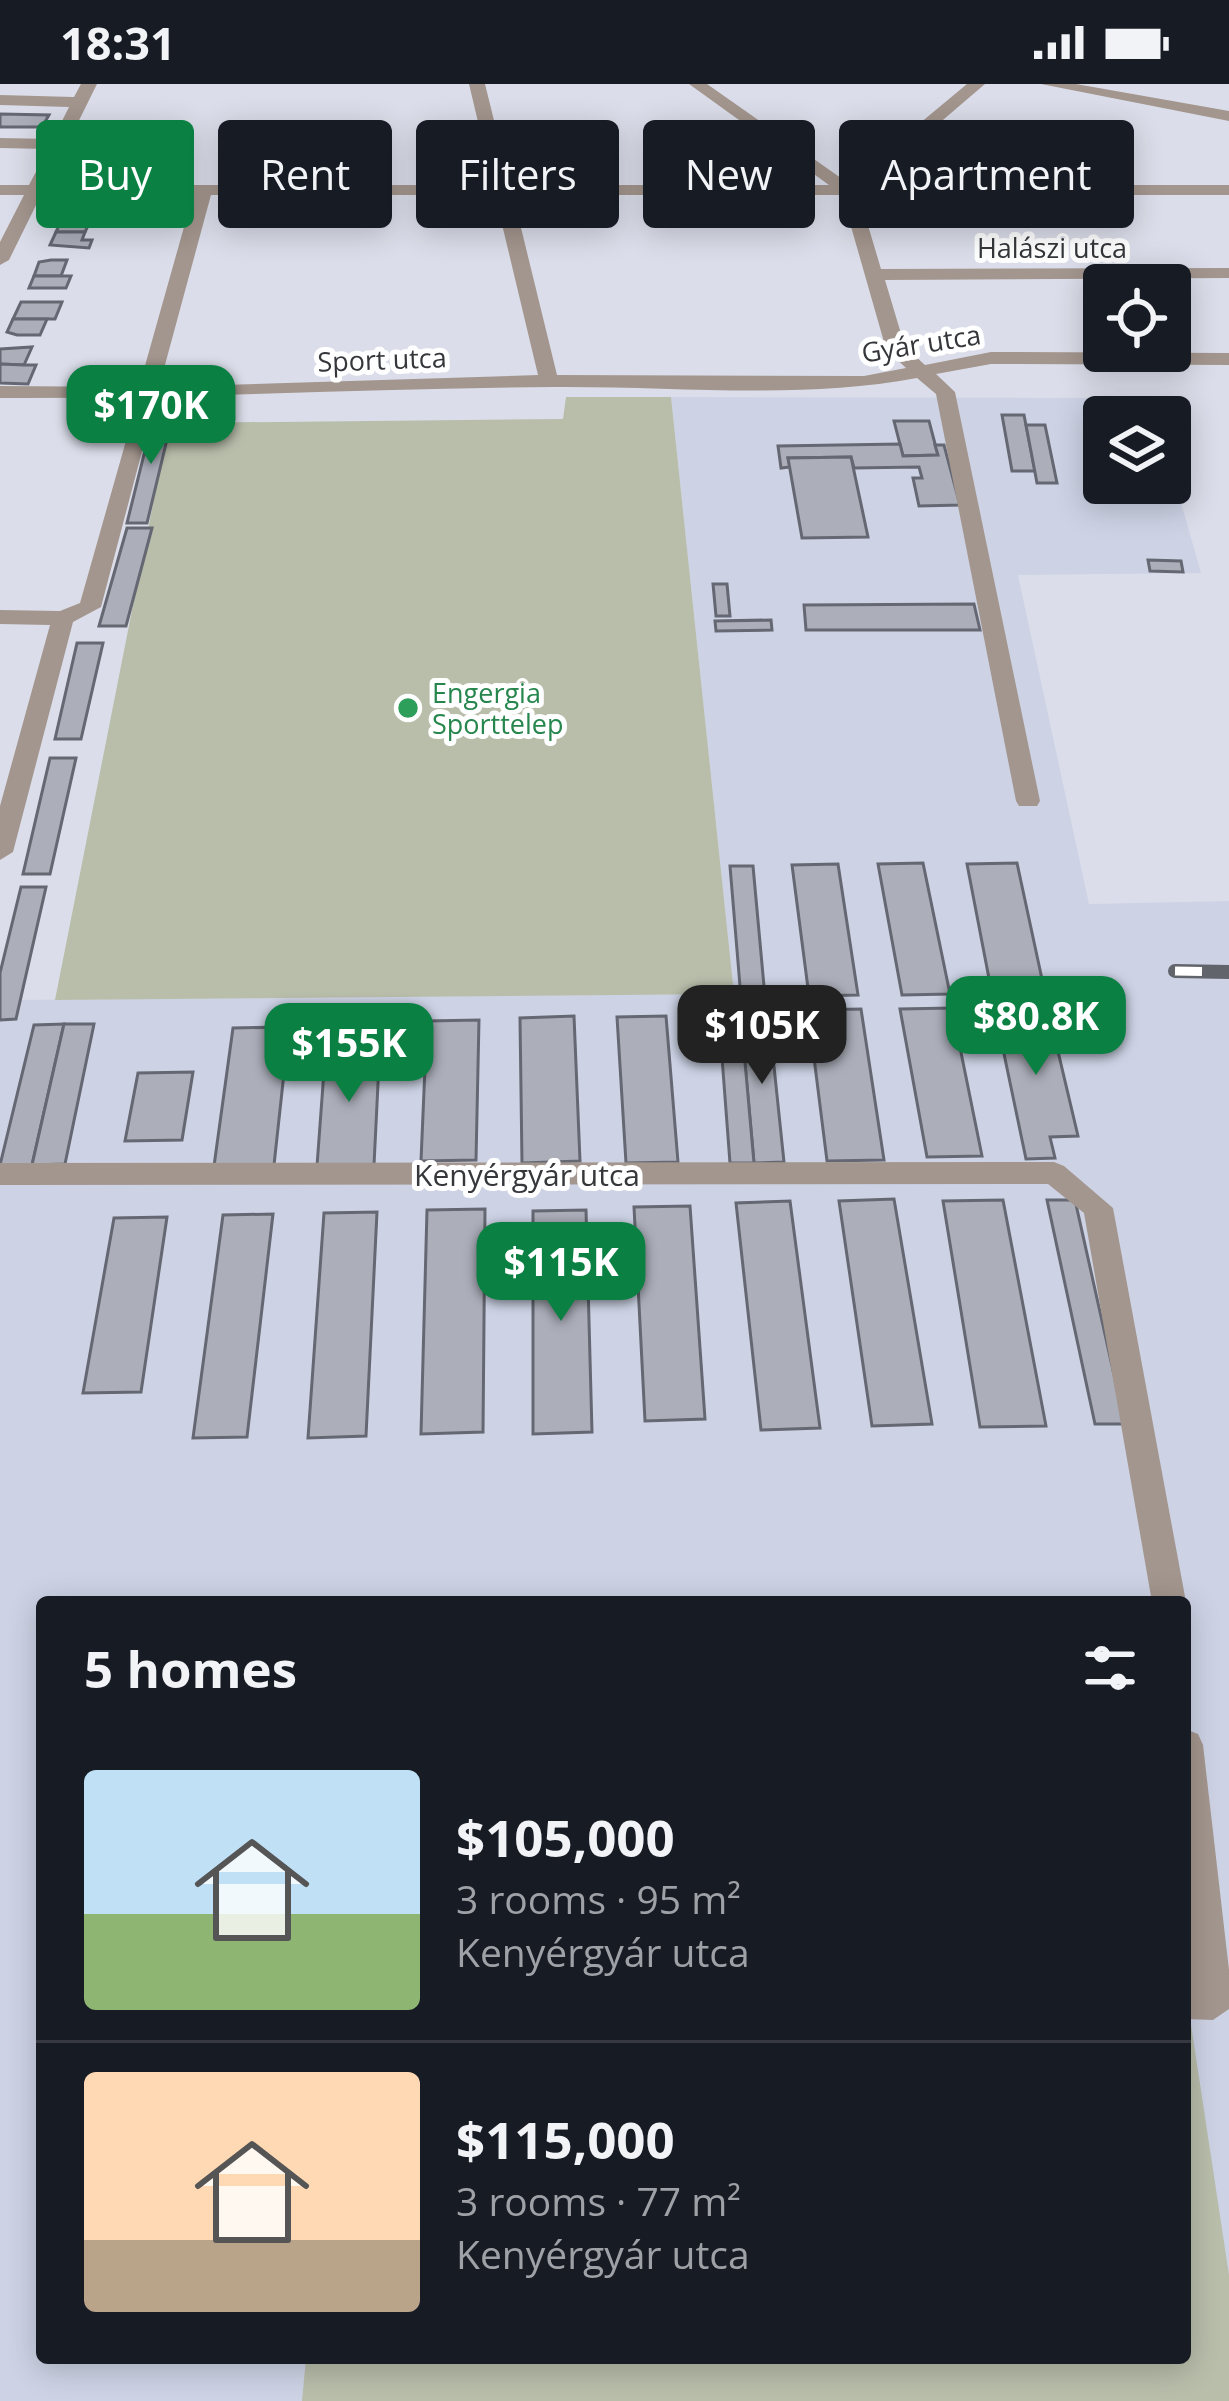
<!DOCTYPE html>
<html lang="en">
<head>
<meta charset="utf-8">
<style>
  :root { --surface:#171b24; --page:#242831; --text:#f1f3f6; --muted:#9ea1a6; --line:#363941; --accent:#0b8043 }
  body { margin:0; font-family:"Open Sans",sans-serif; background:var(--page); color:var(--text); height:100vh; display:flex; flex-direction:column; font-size:45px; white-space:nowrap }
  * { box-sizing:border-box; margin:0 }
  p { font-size:39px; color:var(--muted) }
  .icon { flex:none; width:66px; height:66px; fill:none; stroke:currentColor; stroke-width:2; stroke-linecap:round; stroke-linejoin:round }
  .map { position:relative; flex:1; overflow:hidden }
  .panel { position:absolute; left:36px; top:1512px; width:1155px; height:768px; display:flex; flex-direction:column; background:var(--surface); border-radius:12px; box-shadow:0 6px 30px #0003 }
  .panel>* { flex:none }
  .banner { position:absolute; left:36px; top:36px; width:1158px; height:108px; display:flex; gap:24px }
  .tools { position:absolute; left:1083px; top:180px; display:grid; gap:24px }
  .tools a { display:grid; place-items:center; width:108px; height:108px; border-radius:12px; background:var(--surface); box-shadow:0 6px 30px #0003; font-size:60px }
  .price { position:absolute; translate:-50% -102px; padding:0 27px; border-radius:24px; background:var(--accent); color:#fff; font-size:39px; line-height:78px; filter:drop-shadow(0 3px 6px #0008) }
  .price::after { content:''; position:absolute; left:50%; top:72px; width:36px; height:27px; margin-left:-18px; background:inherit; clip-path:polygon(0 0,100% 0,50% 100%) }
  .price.current { background:#222; color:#fff }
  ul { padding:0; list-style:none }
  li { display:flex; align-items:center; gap:36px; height:300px; padding:0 48px }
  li+li { border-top:3px solid var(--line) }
  li span { display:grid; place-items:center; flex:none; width:336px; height:240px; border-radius:12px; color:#555 }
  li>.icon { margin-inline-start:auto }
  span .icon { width:144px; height:144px; fill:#fffc; stroke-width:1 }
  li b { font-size:51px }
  h2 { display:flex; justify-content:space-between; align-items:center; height:144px; padding:0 48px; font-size:51px }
  .chip { padding:0 42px; border-radius:12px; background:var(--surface); box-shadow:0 6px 30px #0003; font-size:42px; line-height:108px }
  .chip.current { background:var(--accent); color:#fff }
  .status { display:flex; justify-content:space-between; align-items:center; height:84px; padding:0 60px; background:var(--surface); direction:ltr }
  .status svg { height:33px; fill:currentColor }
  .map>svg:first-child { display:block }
  .built { fill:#cdd3e5; fill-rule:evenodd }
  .green { fill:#b8beaa }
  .building { fill:#acafba; stroke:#656872; stroke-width:3 }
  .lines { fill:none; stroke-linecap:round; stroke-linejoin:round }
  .minor { fill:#a3968e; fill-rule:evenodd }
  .rail-casing { stroke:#61646a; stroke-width:14 }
  .rail { stroke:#fff; stroke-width:9; stroke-dasharray:27; stroke-linecap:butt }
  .leisure-dot { fill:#2e9e5b; stroke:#fff; stroke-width:4.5 }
  .labels { text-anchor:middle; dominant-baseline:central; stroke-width:10; stroke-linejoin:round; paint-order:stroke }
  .far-street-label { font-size:27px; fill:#35373b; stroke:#fff }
  .far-leisure-label { font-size:27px; fill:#27864d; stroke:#fff; text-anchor:start }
  .street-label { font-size:30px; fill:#35373b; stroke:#fff }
</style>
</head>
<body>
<div class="status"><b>18:31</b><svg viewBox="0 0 49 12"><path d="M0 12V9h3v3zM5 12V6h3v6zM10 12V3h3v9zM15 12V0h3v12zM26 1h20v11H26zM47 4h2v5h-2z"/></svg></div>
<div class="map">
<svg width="1229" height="2317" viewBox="0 0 1229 2317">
  <rect width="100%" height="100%" fill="#dbdeea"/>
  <path class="built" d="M 671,313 L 1152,314 L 1157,333 L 1104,333 L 1104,399 L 1170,399 L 1170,379 L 1201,489 L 1018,491 L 1089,820 L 1229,817 L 1229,2317 L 0,2317 L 0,916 L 734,910 ZM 42,1518 L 1185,1518 L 1185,2274 L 42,2274 Z"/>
  <g class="green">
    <path d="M 566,313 L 671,313 L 734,910 L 55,916 L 169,339 L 563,335 Z"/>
    <path d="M 1185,1901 L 1229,2191 L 1229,2317 L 302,2317 L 306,2274 L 1185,2274 Z"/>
  </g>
  <g class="building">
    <path d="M 0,30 L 49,31 L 42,43 L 0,43 Z"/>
    <path d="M 110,40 L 141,40 L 134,54 L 103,54 Z"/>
    <path d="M 300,81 L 325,81 L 323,95 L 297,95 L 298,91 L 293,91 Z"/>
    <path d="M 92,133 L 85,148 L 56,148 L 62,135 Z"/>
    <path d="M 56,148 L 85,148 L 82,156 L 92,156 L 89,164 L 50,161 Z"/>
    <path d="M 51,176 L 67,176 L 61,192 L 34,192 L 39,178 Z"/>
    <path d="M 34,192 L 71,192 L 66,204 L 29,204 Z"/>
    <path d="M 21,218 L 62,218 L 55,235 L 13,235 Z"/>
    <path d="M 13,235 L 47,235 L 40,251 L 17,251 L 7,248 Z"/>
    <path d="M 32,263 L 24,281 L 0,280 L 0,265 Z"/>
    <path d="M 0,280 L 24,281 L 36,281 L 28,300 L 0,299 Z"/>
    <path d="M 155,326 L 174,326 L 147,439 L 127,439 Z"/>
    <path d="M 1002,331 L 1024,331 L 1035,387 L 1012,387 Z"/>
    <path d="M 894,337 L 929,337 L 938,371 L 903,372 Z"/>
    <path d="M 1026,341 L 1045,341 L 1057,399 L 1037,399 Z"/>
    <path d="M 900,360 L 903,372 L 938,371 L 935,361 L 944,361 L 960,421 L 919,422 L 913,394 L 922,394 L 919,383 L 854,384 L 851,373 L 788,374 L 790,383 L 781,384 L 778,362 Z"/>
    <path d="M 851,373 L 868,453 L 802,454 L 788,374 Z"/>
    <path d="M 1128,399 L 1168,399 L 1170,410 L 1130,409 Z"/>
    <path d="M 127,444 L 152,444 L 126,542 L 99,542 Z"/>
    <path d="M 1148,476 L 1181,477 L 1183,488 L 1150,487 Z"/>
    <path d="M 713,500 L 727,500 L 730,532 L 716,532 Z"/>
    <path d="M 974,520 L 980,546 L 806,546 L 804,521 Z"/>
    <path d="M 771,536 L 772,546 L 716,547 L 715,537 Z"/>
    <path d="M 77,559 L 103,559 L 81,655 L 55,655 Z"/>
    <path d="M 50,674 L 76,674 L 50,790 L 23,790 Z"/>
    <path d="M 923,779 L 950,910 L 902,911 L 878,780 Z"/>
    <path d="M 1017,779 L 1045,909 L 992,910 L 967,780 Z"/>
    <path d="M 838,780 L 858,911 L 809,912 L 792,781 Z"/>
    <path d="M 730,782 L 753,782 L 765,913 L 741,914 Z"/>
    <path d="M 21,803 L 46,803 L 16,935 L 0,936 L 0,889 Z"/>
    <path d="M 1047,921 L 1078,1052 L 1050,1053 L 1055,1074 L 1026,1075 L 994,922 Z"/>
    <path d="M 952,924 L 982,1072 L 927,1073 L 900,925 Z"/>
    <path d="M 740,925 L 768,925 L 784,1078 L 754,1079 Z"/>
    <path d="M 861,925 L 884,1076 L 827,1077 L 808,926 Z"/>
    <path d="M 574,932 L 580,1077 L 522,1079 L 520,934 Z"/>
    <path d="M 666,932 L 678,1078 L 626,1079 L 617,933 Z"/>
    <path d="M 741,933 L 754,1079 L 730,1079 L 719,934 Z"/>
    <path d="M 479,936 L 476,1076 L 421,1077 L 427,937 Z"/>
    <path d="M 64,940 L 32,1081 L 0,1081 L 34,941 Z"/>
    <path d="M 64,940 L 94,940 L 65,1080 L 32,1081 Z"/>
    <path d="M 289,943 L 274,1081 L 214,1082 L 233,944 Z"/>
    <path d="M 380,959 L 374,1081 L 317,1082 L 326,960 Z"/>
    <path d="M 193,988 L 182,1056 L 125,1057 L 138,989 Z"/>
    <path d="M 894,1115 L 932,1340 L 872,1342 L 839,1117 Z"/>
    <path d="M 1003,1116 L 1046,1342 L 980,1343 L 943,1117 Z"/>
    <path d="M 1047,1116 L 1075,1116 L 1125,1340 L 1095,1340 Z"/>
    <path d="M 790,1117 L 820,1344 L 761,1346 L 736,1119 Z"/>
    <path d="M 690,1122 L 705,1335 L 645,1337 L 634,1123 Z"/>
    <path d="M 485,1125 L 483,1348 L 421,1350 L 427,1126 Z"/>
    <path d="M 586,1126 L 592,1348 L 533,1350 L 533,1127 Z"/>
    <path d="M 377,1128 L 366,1352 L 308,1354 L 324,1129 Z"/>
    <path d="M 273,1130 L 247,1353 L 193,1354 L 223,1131 Z"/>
    <path d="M 167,1133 L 141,1308 L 83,1309 L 114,1134 Z"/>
  </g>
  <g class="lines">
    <g class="minor">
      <path d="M 81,0 L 97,0 L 47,101 L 493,101 L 469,0 L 485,0 L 510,101 L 829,101 L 689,0 L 707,0 L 848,99 L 967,0 L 985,0 L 867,101 L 1229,101 L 1229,111 L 859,111 L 881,185 L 1229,184 L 1229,194 L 885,196 L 905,263 L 925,281 L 991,268 L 1229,269 L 1229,281 L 991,280 L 936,290 L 955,308 L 1040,717 L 1037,722 L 1019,722 L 1016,717 L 936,310 L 917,294 C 800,316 674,302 554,303 C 370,304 185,315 0,314 L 0,302 L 139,303 L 193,111 L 41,111 L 9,176 L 0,181 L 0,158 L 24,111 L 0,111 L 0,101 L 29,101 L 48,65 L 0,64 L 0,54 L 53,55 L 69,23 L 0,21 L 0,11 L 74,13 ZM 211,111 L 495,111 L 538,291 L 159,303 ZM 513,111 L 842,111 L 886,265 L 906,284 L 864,292 L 557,291 Z"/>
      <path d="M 1041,0 L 1076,0 L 1229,27 L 1229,37 Z"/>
      <path d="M 137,318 L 154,322 L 101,523 L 73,538 L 13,768 L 0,776 L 0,722 L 50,541 L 0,540 L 0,526 L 60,527 L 80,519 Z"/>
      <path d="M 1054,1078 L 1064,1082 L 1113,1124 L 1186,1518 L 1185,1520 L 1152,1518 L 1084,1129 L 1048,1100 L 0,1101 L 0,1079 Z"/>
      <path d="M 1185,1645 L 1198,1650 L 1203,1661 L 1229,1886 L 1229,1925 L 1213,1936 L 1185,1935 L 1185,1897 L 1191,1897 L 1185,1836 Z"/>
    </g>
    <defs>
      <path id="rail" d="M 1175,887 L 1229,888"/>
    </defs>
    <use href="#rail" class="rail-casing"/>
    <use href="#rail" class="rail"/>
  </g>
  <circle class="leisure-dot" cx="408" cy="624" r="12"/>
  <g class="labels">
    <g class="far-street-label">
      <text x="1052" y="163">Halászi utca</text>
      <text transform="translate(921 259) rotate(-9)">Gyár utca</text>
      <text transform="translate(382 275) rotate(-2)">Sport utca</text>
    </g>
    <g class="far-leisure-label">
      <text x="432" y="608">Engergia<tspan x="432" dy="31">Sporttelep</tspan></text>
    </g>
    <g class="street-label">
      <text x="527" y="1090">Kenyérgyár utca</text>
    </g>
  </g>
</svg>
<div class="tools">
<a><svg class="icon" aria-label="locate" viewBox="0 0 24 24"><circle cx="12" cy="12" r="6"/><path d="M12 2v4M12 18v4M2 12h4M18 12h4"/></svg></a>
<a><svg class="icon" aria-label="layers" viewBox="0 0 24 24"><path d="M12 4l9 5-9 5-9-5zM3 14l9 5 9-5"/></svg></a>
</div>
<b class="price" style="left:151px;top:383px">$170K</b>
<b class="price" style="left:1036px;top:994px">$80.8K</b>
<b class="price current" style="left:762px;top:1003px">$105K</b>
<b class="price" style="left:349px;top:1021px">$155K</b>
<b class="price" style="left:561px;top:1240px">$115K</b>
<div class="banner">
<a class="chip current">Buy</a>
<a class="chip">Rent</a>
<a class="chip">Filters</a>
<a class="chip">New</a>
<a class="chip">Apartment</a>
</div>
<section class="panel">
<h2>5 homes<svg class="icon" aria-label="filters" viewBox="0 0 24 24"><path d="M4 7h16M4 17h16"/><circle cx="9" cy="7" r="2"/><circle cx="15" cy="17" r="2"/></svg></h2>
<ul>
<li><span style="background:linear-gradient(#bfe0f5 60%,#8fb573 0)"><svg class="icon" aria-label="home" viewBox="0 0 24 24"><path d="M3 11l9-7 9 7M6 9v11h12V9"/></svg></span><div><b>$105,000</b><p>3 rooms · 95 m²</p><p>Kenyérgyár utca</p></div></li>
<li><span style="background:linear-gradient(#ffd9b3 70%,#b9a48a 0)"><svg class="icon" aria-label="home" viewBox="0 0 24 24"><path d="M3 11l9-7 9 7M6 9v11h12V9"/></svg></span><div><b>$115,000</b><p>3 rooms · 77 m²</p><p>Kenyérgyár utca</p></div></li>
</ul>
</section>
</div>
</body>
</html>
